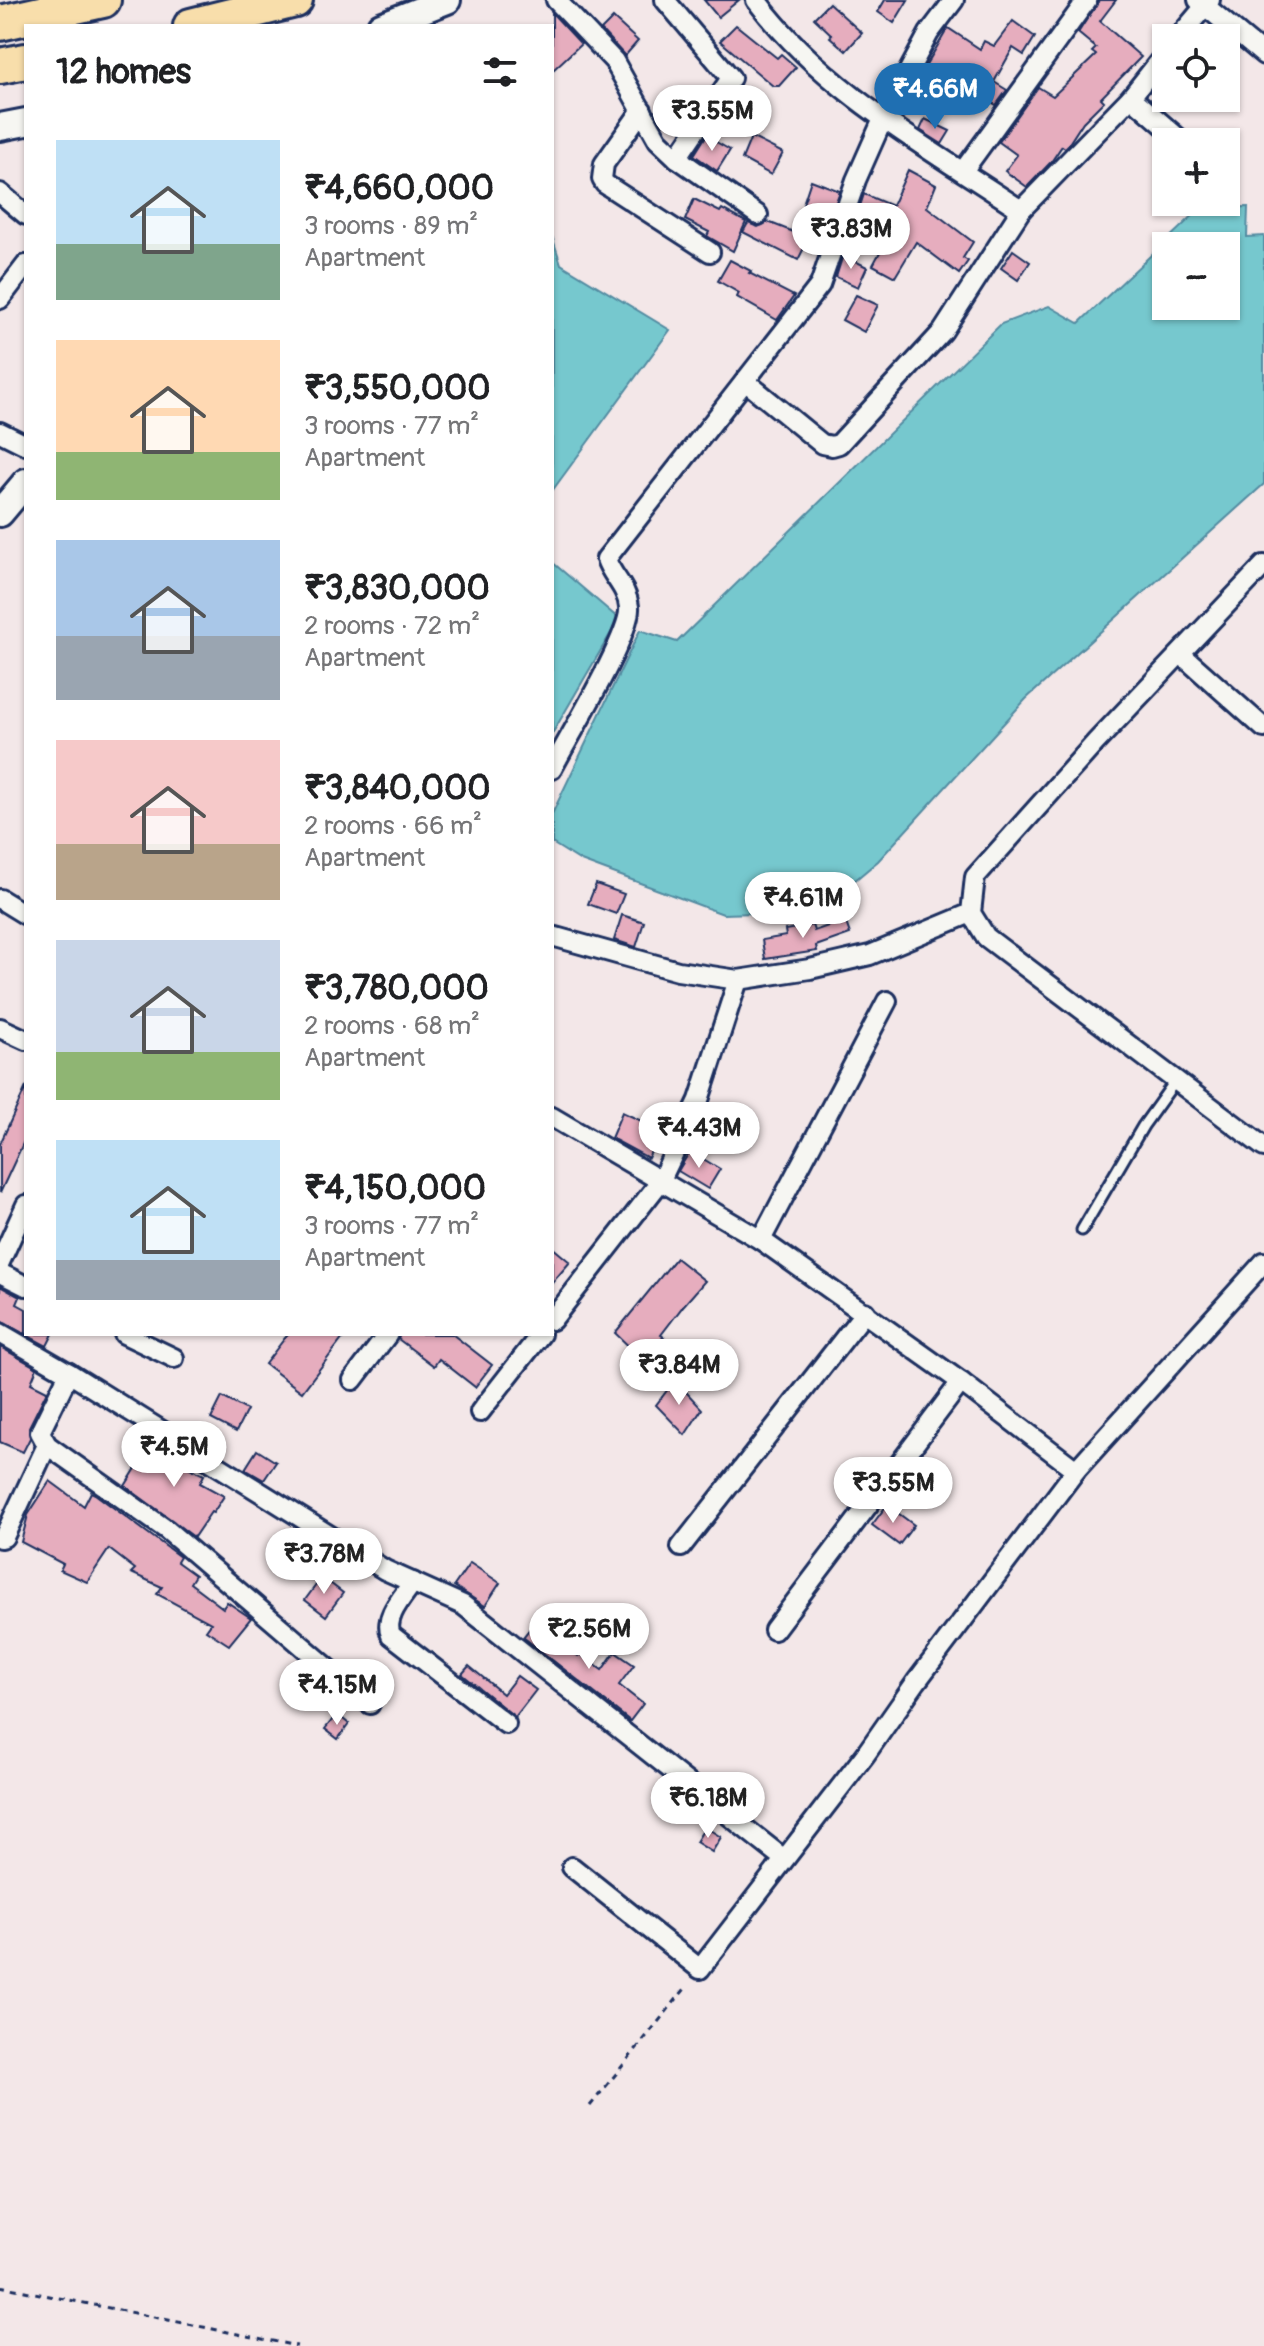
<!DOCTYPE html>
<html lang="en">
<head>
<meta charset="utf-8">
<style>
  :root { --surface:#fff; --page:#f6f6f6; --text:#202124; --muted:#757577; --accent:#1f6fb2 }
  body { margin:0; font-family:Pangolin,sans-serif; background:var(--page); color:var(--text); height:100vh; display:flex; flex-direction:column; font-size:30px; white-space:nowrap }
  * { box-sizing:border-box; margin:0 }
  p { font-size:26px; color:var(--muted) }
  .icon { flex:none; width:44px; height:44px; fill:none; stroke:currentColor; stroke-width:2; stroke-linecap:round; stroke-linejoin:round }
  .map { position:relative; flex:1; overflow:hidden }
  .side { position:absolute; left:24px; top:24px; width:530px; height:1312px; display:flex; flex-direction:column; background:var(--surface); border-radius:0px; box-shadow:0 2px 6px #0004 }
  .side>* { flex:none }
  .fabs { position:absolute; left:1152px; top:24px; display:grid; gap:16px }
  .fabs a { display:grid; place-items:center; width:88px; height:88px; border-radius:0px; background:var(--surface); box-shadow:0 2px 6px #0004; font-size:40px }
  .price { position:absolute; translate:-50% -68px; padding:0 18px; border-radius:28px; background:#fff; color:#222; font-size:26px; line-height:52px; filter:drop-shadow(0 2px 4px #0008) }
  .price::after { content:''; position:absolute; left:50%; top:48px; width:24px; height:18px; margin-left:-12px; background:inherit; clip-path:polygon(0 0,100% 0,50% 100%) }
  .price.on { background:var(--accent); color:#fff }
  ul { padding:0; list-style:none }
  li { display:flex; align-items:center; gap:24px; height:200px; padding:0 32px }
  li span { display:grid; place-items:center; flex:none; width:224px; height:160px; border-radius:0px; color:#555 }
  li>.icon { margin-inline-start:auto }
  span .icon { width:96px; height:96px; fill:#fffc; stroke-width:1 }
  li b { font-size:34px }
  h2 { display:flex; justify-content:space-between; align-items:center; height:96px; padding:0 32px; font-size:34px }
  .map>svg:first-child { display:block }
  .water { fill:#76c8ce; stroke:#528ba1; stroke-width:2; fill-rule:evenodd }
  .building { fill:#e6adbe; stroke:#1b2f5e; stroke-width:2 }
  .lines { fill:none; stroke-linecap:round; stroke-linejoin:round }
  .lane-casing { stroke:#1b2f5e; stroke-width:15 }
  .street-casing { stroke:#1b2f5e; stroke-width:24 }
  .secondary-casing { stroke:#1b2f5e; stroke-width:32 }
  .highway-casing { stroke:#1b2f5e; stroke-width:40 }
  .path { stroke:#1b2f5e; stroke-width:3; stroke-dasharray:6 6; stroke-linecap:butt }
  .lane { stroke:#f6f6f2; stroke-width:9 }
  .street { stroke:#f6f6f2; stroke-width:18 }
  .secondary { stroke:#f6f6f2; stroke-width:26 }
  .highway { stroke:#f8deab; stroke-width:34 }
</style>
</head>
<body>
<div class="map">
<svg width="1264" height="2346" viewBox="0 0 1264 2346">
  <rect width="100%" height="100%" fill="#f3e7e8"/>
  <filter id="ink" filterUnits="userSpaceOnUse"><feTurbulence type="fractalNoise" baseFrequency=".0125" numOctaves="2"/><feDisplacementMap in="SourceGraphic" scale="16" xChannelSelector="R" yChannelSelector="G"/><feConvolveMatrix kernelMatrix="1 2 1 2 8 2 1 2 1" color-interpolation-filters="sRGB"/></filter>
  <g filter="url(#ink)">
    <g class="water">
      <path d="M 1248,207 L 1247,237 L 1264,236 L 1264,484 L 1026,699 L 878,861 L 818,911 L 723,914 L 581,861 L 552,843 L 552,814 L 640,630 L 677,642 L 1001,324 L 1049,306 L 1079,323 L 1201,208 ZM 1166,246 L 1226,246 L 1226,306 L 1166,306 Z"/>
      <path d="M 552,236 L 561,264 L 670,330 L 552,491 Z"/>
      <path d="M 552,562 L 619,619 L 552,734 Z"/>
    </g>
    <g class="building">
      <path d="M 704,0 L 739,0 L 718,17 Z"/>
      <path d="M 885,0 L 908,0 L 894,23 L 878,12 Z"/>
      <path d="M 1099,0 L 1116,0 L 1100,21 L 1141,57 L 1101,98 L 1104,101 L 1083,122 L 1068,145 L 1065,148 L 1062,146 L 1051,162 L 1027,187 L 1005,171 L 1017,155 L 999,142 L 1038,87 L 1053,96 L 1096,55 L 1092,52 L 1096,48 L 1078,33 Z"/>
      <path d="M 829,3 L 862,33 L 846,51 L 830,37 L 832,35 L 814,18 Z"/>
      <path d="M 552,13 L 581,44 L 552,71 Z"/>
      <path d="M 613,18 L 638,41 L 625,56 L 601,30 Z"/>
      <path d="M 1013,21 L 1035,37 L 1024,55 L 1013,48 L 994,82 L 1007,90 L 996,105 L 953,79 L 950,85 L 938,78 L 927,93 L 914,86 L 948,28 L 980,49 L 984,41 L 994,46 Z"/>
      <path d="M 736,25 L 777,58 L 781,54 L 796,67 L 779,86 L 773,86 L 720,41 Z"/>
      <path d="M 737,92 L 754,101 L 742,123 L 725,113 Z"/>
      <path d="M 925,119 L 950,131 L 942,144 L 920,130 Z"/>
      <path d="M 706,136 L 730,150 L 717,171 L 694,155 Z"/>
      <path d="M 751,137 L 783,153 L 771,175 L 742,159 Z"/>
      <path d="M 908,170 L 936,185 L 927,207 L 973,242 L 963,258 L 968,261 L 959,274 L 916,242 L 895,277 L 873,265 L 887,239 L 854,224 L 864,194 L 892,206 Z"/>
      <path d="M 811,180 L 840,191 L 831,215 L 803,204 Z"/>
      <path d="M 694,199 L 720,212 L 722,209 L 746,222 L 733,251 L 707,236 L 709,232 L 685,220 Z"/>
      <path d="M 768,222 L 809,238 L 798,260 L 743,232 L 748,223 L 758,227 Z"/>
      <path d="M 1013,250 L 1030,262 L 1018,280 L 1001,268 Z"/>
      <path d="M 843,255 L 867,267 L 858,287 L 836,277 Z"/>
      <path d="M 730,260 L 751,271 L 749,273 L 794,296 L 777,320 L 737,297 L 739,293 L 718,281 Z"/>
      <path d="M 856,295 L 878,305 L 864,332 L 842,320 Z"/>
      <path d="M 596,884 L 624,894 L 616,914 L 588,904 Z"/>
      <path d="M 622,915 L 644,922 L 636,947 L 614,940 Z"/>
      <path d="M 845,920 L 850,934 L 816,946 L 817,951 L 765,959 L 762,940 L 786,936 L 785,930 L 812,925 L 814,931 Z"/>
      <path d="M 26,1087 L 26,1137 L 0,1193 L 0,1144 Z"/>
      <path d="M 622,1112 L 661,1130 L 648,1158 L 611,1138 Z"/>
      <path d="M 690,1151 L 720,1169 L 708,1189 L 678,1171 Z"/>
      <path d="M 552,1247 L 570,1262 L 552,1283 Z"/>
      <path d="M 676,1258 L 705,1281 L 684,1305 L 661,1335 L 664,1337 L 643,1360 L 615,1333 Z"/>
      <path d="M 0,1286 L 20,1297 L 17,1304 L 26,1309 L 26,1334 L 53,1334 L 47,1346 L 0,1321 Z"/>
      <path d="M 288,1334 L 346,1334 L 302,1392 L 265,1364 Z"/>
      <path d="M 400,1334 L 452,1334 L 492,1365 L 475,1387 L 439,1359 L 434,1366 L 398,1339 Z"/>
      <path d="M 0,1347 L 37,1368 L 31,1383 L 47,1391 L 29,1427 L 30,1438 L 23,1452 L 0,1442 Z"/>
      <path d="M 675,1380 L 702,1409 L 685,1435 L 656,1405 Z"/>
      <path d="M 222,1397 L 247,1410 L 236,1432 L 211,1419 Z"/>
      <path d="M 153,1441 L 174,1454 L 172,1459 L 204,1475 L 200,1483 L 224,1496 L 213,1513 L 211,1512 L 194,1537 L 125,1486 Z"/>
      <path d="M 257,1450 L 276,1462 L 264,1480 L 245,1469 Z"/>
      <path d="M 50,1481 L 84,1506 L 91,1492 L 95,1494 L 180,1557 L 177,1562 L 195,1575 L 190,1583 L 223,1608 L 227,1602 L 251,1618 L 229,1645 L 206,1630 L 211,1623 L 157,1594 L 162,1587 L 131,1573 L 135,1569 L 109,1549 L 87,1582 L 60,1570 L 63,1564 L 21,1542 L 28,1515 Z"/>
      <path d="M 887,1505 L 914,1525 L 899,1545 L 872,1525 Z"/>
      <path d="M 470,1563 L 500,1583 L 485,1606 L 454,1586 Z"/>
      <path d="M 322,1577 L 343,1593 L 326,1616 L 305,1600 Z"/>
      <path d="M 536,1621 L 578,1656 L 580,1654 L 602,1670 L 615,1652 L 634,1665 L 619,1685 L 643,1704 L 630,1721 L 523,1637 Z"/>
      <path d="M 469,1666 L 503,1694 L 517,1676 L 536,1690 L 515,1717 L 462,1674 Z"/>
      <path d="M 337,1714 L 349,1724 L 338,1739 L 325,1729 Z"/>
      <path d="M 705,1827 L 721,1837 L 712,1852 L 696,1842 Z"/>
    </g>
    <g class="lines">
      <defs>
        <path id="lane" d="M 1082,1230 L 1143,1126 L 1176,1080"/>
        <g id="street">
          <path d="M 556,0 L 614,61 L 658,140 L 677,158 L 758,215"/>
          <path d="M 665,0 L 731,78 L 677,158"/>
          <path d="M 756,0 C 825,92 927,147 1021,210"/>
          <path d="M 1198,0 L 1264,55"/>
          <path d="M 1178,38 L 1210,0"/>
          <path d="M 1131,97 L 1183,142"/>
          <path d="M 642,110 L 604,164 L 602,179 L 605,184 L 710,252"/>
          <path d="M 963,171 L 1087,0"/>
          <path d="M 0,193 L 26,215"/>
          <path d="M 0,299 L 26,265"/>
          <path d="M 745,381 L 822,444 L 832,446 L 839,444 L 943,331 L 1021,210 L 1131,97 L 1166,53"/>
          <path d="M 0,432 L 26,445"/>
          <path d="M 1264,565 L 1096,742 L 975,877 L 971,913 L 986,937 L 1264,1147"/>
          <path d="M 1182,655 L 1264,728"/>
          <path d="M 552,769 C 567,740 632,633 629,607 C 627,587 612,577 606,559 L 820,285 L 856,180 L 883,119 L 929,33 L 954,0"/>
          <path d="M 0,899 L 26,915"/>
          <path d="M 552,936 L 678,971 L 738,980 L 810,969 L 870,955 L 971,913"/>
          <path d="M 0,1028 L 26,1040"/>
          <path d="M 552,1117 L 761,1240 L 961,1382 L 1076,1470"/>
          <path d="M 761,1240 L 887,1001"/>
          <path d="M 0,1262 L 26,1205"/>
          <path d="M 0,1273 L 26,1286"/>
          <path d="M 552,1320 L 660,1182 L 699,1100 L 738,980"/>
          <path d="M 0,1333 L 69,1373 L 385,1570 L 463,1605 L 784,1859"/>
          <path d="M 124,1334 L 174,1358"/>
          <path d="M 69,1373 L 40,1432 L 47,1445 L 167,1530 L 370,1704"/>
          <path d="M 353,1380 L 388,1334"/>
          <path d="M 480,1412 L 541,1334"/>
          <path d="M 0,1538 L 4,1537 L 47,1445"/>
          <path d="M 681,1547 L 865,1312"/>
          <path d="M 413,1582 C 403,1597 383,1617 391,1635 L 506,1724"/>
          <path d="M 774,1630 L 961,1382"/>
          <path d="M 572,1867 L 700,1969 L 865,1755 L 916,1682 L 1076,1470 L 1264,1262"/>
        </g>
        <g id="secondary">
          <path d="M 381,26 L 447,0"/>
          <path d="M 0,127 L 26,122"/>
          <path d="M 0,513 L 26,482"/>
        </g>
        <g id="highway">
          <path d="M 0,23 L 103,0"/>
          <path d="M 191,26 L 295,0"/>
          <path d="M 0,66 L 26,61"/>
        </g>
      </defs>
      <use href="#lane" class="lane-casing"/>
      <use href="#street" class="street-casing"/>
      <use href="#secondary" class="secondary-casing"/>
      <use href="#highway" class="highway-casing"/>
      <g class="path">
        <path d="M 590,2106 L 688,1985"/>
        <path d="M 0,2286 L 297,2346"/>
      </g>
      <use href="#lane" class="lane"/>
      <use href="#street" class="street"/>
      <use href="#secondary" class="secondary"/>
      <use href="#highway" class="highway"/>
    </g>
  </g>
</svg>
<div class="fabs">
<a><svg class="icon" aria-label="locate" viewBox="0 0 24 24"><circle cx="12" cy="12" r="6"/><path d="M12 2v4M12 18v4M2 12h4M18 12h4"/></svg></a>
<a>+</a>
<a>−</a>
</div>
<b class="price on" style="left:935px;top:131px">₹4.66M</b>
<b class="price" style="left:712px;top:153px">₹3.55M</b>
<b class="price" style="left:851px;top:271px">₹3.83M</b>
<b class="price" style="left:803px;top:940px">₹4.61M</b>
<b class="price" style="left:699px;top:1170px">₹4.43M</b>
<b class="price" style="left:679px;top:1407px">₹3.84M</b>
<b class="price" style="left:174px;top:1489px">₹4.5M</b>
<b class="price" style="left:893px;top:1525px">₹3.55M</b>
<b class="price" style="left:324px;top:1596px">₹3.78M</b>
<b class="price" style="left:589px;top:1671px">₹2.56M</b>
<b class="price" style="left:337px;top:1727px">₹4.15M</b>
<b class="price" style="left:708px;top:1840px">₹6.18M</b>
<section class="side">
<h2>12 homes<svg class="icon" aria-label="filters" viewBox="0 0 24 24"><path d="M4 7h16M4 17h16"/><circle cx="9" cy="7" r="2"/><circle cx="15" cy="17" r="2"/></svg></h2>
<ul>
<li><span style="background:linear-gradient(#bfe0f5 65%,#7fa58c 0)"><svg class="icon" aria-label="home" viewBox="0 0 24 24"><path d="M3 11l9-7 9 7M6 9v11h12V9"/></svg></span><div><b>₹4,660,000</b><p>3 rooms · 89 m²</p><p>Apartment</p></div></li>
<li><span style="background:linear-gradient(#ffd9b3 70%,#8fb573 0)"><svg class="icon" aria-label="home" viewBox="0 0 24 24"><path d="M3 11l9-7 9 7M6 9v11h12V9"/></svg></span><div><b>₹3,550,000</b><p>3 rooms · 77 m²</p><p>Apartment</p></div></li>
<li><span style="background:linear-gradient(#a9c7e8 60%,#9aa5b1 0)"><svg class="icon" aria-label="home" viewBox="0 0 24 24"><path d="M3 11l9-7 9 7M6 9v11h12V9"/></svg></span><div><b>₹3,830,000</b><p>2 rooms · 72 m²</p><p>Apartment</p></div></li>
<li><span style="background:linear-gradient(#f6c9c9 65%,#b9a48a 0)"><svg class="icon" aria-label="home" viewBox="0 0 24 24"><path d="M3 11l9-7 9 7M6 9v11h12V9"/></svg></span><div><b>₹3,840,000</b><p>2 rooms · 66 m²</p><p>Apartment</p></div></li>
<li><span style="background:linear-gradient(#c9d6e8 70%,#8fb573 0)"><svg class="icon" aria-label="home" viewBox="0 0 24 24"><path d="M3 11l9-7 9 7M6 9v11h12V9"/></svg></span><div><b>₹3,780,000</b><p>2 rooms · 68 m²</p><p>Apartment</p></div></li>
<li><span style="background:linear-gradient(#bfe0f5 75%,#9aa5b1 0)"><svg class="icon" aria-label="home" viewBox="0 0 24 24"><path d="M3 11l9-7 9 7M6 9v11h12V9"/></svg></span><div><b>₹4,150,000</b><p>3 rooms · 77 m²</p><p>Apartment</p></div></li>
</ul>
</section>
</div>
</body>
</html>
